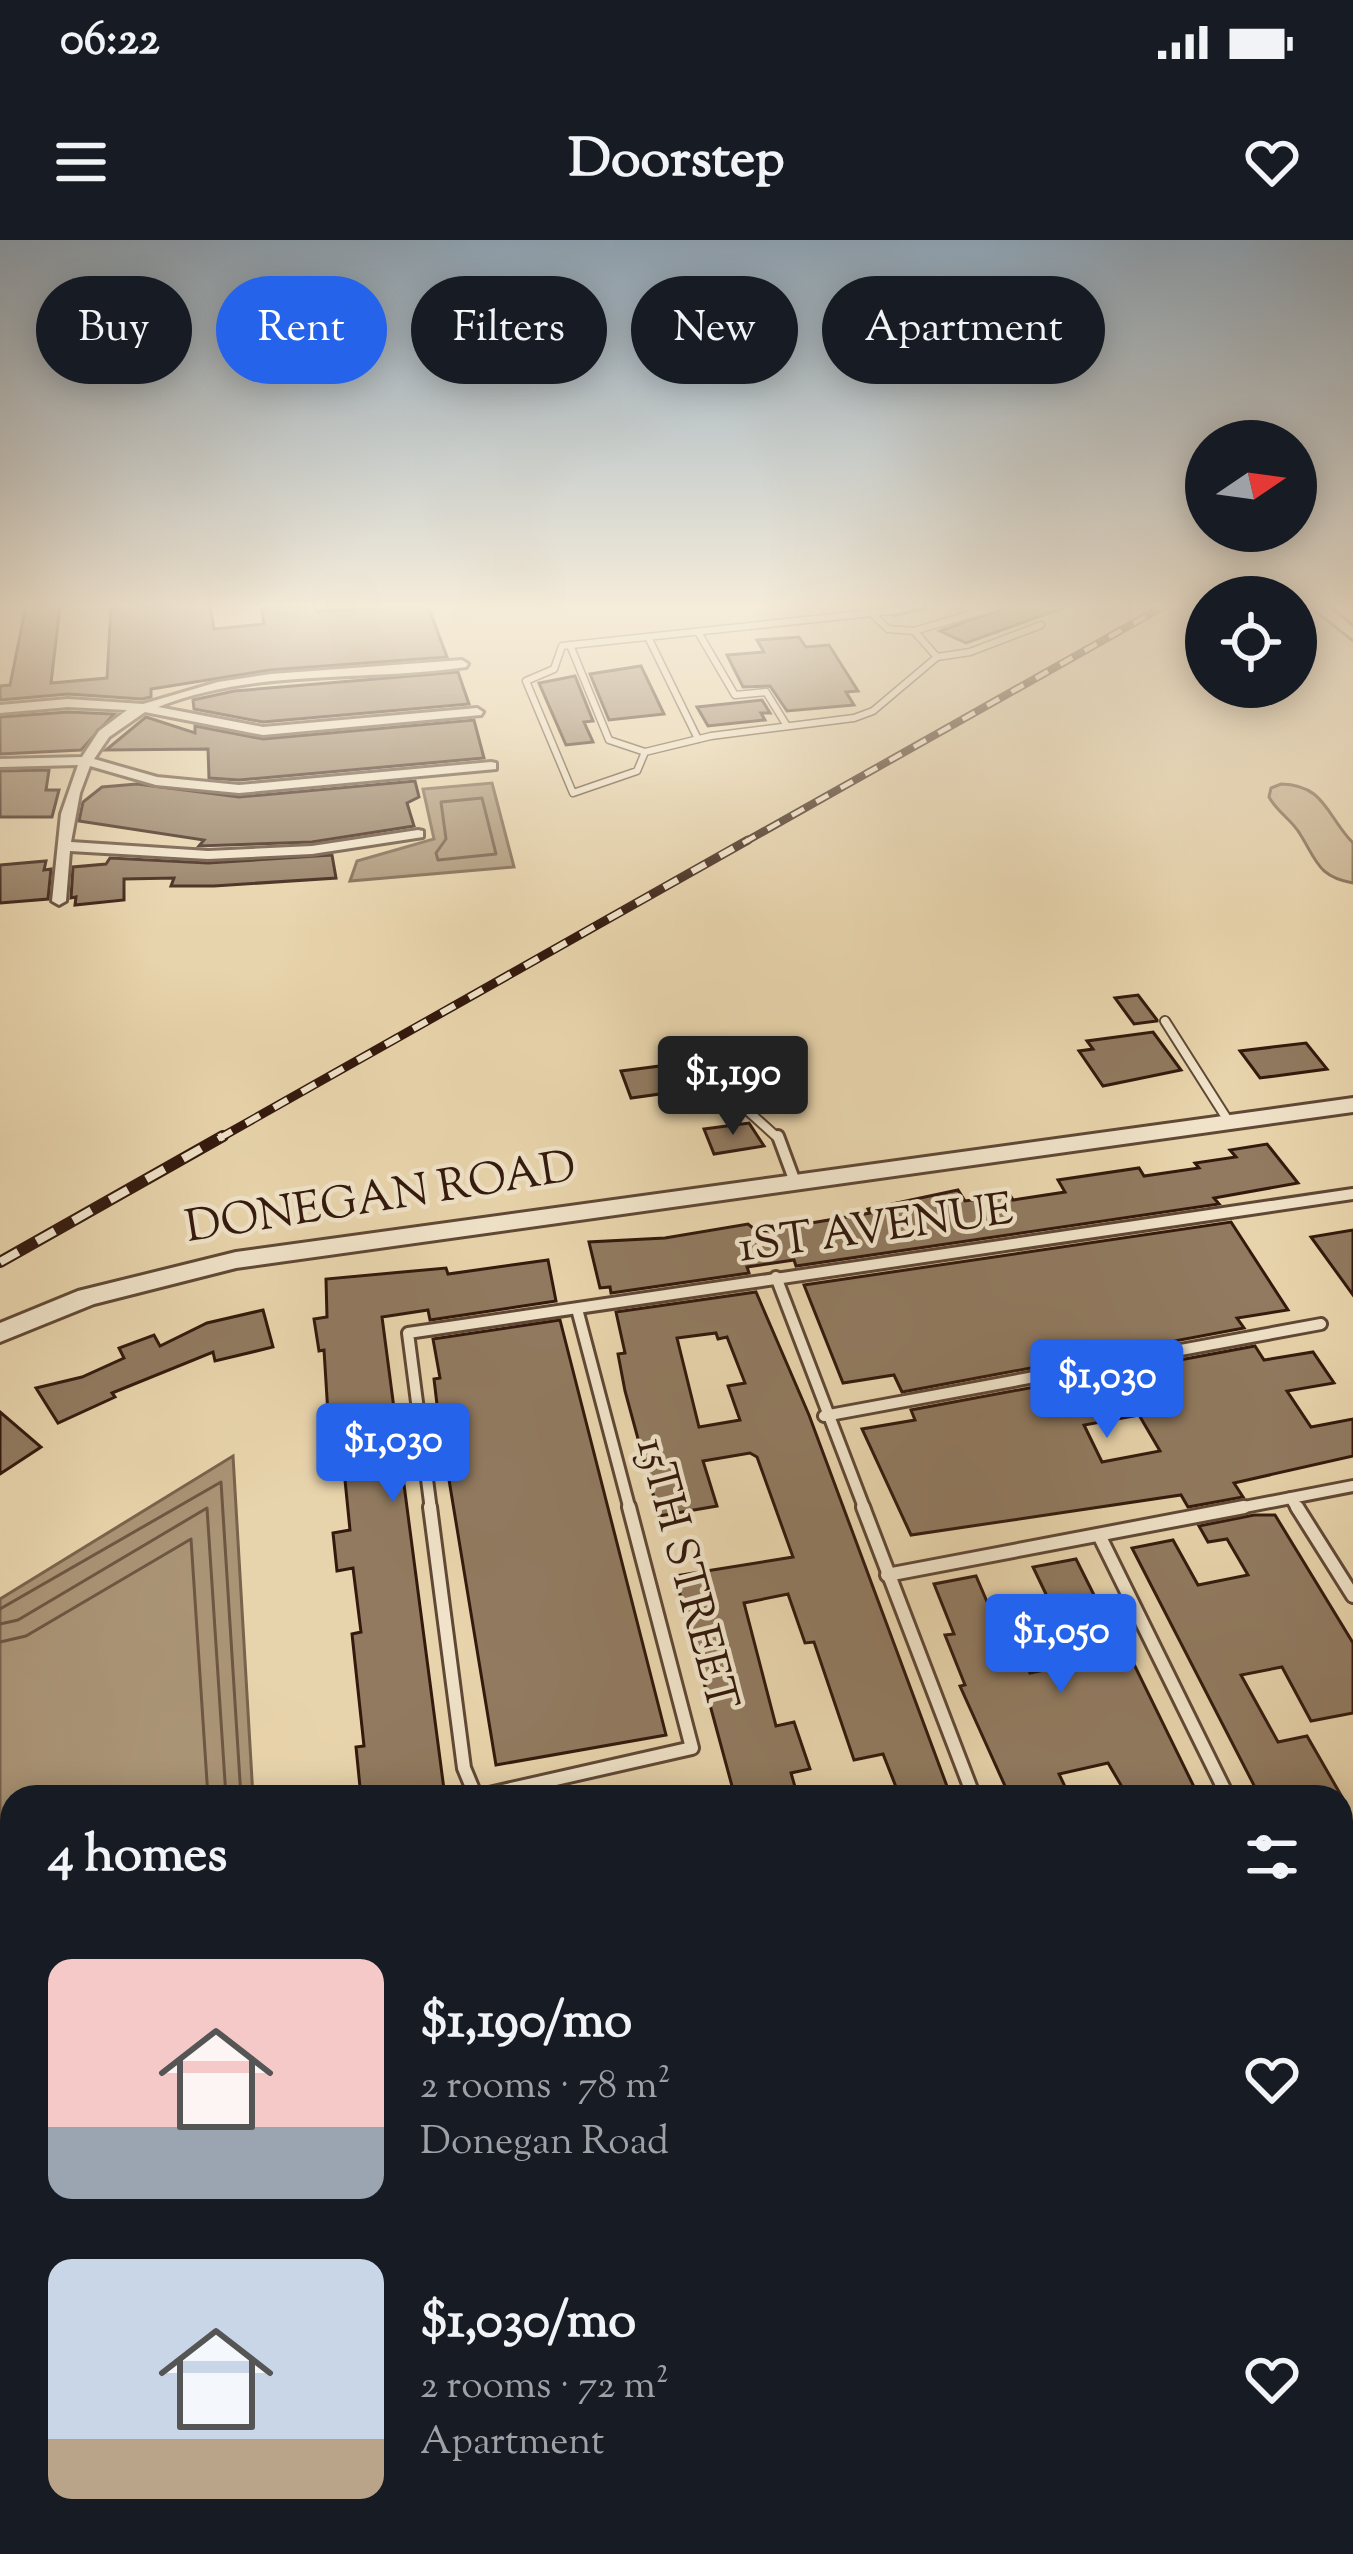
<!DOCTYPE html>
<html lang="en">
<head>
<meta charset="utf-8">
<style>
  :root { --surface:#171b24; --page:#20242c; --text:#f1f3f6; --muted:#9ea1a6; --accent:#2563eb }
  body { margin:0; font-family:"Sorts Mill Goudy",serif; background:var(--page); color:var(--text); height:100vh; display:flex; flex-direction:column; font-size:45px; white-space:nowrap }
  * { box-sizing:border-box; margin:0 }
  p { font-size:39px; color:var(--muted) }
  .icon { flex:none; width:66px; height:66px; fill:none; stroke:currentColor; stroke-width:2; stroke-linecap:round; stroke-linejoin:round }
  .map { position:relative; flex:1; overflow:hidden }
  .panel { position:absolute; left:0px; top:1545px; width:1353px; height:771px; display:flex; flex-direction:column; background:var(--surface); border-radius:36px 36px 0 0; box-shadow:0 6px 30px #0003 }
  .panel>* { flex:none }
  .top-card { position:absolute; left:36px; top:36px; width:1281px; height:108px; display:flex; gap:24px }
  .needle { width:78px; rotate:77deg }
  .fabs { position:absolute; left:1185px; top:180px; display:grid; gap:24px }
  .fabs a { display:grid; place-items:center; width:132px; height:132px; border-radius:50%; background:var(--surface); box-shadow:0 6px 30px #0003; font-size:60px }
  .price { position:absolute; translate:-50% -102px; padding:0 27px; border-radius:12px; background:var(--accent); color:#fff; font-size:39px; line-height:78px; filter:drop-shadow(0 3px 6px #0008) }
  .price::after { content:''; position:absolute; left:50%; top:72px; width:36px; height:27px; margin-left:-18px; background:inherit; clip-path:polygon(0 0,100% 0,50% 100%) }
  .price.on { background:#222; color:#fff }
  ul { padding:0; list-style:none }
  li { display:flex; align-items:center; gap:36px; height:300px; padding:0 48px }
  li span { display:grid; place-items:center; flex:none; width:336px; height:240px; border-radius:24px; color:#555 }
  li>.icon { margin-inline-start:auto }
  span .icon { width:144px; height:144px; fill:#fffc; stroke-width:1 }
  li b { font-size:51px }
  h2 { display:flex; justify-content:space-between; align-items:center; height:144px; padding:0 48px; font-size:51px }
  .pill { padding:0 42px; border-radius:54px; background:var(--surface); box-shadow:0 6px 30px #0003; font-size:42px; line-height:108px }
  .pill.on { background:var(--accent); color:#fff }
  .status { display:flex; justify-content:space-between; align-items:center; height:84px; padding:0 60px; background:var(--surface); direction:ltr }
  .status svg { height:33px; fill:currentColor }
  header { display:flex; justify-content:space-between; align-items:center; height:156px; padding:0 48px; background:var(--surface); font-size:54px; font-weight:700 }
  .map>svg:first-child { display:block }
  .green { fill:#c9b491; stroke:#7e664f; stroke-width:3 }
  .water { fill:#aa9476; stroke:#7a634c; stroke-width:3 }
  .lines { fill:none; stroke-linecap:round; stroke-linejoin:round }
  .shore { stroke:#6e5642; stroke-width:3 }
  .building { fill:#917a60; stroke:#33190d; stroke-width:3; fill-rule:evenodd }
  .service-far4-casing { stroke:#604835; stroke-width:9 }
  .service-far3-casing { stroke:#604835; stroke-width:12 }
  .service-far2-casing { stroke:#604835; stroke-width:16 }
  .service-far1-casing { stroke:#604835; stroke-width:18 }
  .service-casing { stroke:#604835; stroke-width:21 }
  .minor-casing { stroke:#604835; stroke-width:6 }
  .tertiary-casing { stroke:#604835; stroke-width:6 }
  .service-far4 { stroke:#f0e3c9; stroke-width:6 }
  .service-far3 { stroke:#f0e3c9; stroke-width:8 }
  .service-far2 { stroke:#f0e3c9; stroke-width:10 }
  .service-far1 { stroke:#f0e3c9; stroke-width:12 }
  .service { stroke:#f0e3c9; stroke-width:15 }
  .minor { fill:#f0e3c9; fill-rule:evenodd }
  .tertiary { fill:#f0e3c9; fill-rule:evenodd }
  .rail-far2-casing { stroke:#33190d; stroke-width:8 }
  .rail-far1-casing { stroke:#33190d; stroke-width:9 }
  .rail-casing { stroke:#33190d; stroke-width:12 }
  .rail-far2 { stroke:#f0e3c9; stroke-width:4.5; stroke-dasharray:14; stroke-linecap:butt }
  .rail-far1 { stroke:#f0e3c9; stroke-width:6; stroke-dasharray:16; stroke-linecap:butt }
  .rail { stroke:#f0e3c9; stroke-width:8; stroke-dasharray:21; stroke-linecap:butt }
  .labels { text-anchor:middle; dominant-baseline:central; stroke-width:9; stroke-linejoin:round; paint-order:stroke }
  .street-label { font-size:45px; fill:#33190d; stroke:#f0e3c9 }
</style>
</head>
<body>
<div class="status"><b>06:22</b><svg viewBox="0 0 49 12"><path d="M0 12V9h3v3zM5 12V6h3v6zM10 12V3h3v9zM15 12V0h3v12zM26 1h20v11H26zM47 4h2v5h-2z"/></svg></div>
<header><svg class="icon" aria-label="menu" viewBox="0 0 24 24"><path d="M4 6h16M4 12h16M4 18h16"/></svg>Doorstep<svg class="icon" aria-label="heart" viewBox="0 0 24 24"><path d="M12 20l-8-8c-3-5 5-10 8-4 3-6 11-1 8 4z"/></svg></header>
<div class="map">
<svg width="1353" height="2314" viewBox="0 0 1353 2314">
  <rect width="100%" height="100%" fill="#e8d4ac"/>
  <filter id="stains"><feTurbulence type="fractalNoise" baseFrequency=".00167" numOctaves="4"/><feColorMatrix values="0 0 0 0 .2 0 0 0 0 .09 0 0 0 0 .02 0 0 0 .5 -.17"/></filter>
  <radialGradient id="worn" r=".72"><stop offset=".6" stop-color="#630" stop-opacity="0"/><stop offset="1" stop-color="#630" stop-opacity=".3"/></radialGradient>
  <path class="green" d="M 1281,544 C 1325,545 1326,575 1353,603 L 1353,643 C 1318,637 1317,621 1300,594 C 1292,580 1277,572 1269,557 L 1271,548 Z"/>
  <g class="water">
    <path d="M 492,543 L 514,627 L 350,641 L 357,621 L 434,599 L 423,549 Z"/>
    <path d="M 233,1216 L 253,1557 L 12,1557 L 12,2304 L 305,2304 L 305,2314 L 0,2314 L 0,1359 Z"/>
  </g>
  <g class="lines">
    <g class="shore">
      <path d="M 482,558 L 496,614 L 438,620 L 436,613 L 446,599 L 441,562 Z"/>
      <path d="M 0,1369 L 221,1242 L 241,1557"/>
      <path d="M 0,1384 L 18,1380 L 207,1268 L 226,1557"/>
      <path d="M 0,1402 L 26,1396 L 191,1299 L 208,1557"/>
    </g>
  </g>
  <g class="building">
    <path d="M 26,366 L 60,366 L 51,443 L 107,438 L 111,366 L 210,366 L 214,389 L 264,384 L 261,366 L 316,366 L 317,371 L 428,366 L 447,417 L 270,430 L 151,449 L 151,457 L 142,459 L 68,454 L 0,460 L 0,446 L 10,445 Z"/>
    <path d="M 1068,366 L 966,403 L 940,391 L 1010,366 Z"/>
    <path d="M 799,397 L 806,407 L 829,405 L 858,451 L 846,452 L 854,465 L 787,471 L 770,446 L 743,447 L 727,415 L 764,412 L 757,400 Z"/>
    <path d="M 641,426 L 664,474 L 609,480 L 590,434 Z"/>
    <path d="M 458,432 L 469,464 L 263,482 L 194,469 L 193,460 L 234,451 Z"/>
    <path d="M 575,436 L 593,481 L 584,482 L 593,502 L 566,505 L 539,443 Z"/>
    <path d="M 762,460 L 770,473 L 761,473 L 765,480 L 708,486 L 697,467 Z"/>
    <path d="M 68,472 L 114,474 L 81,510 L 0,514 L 0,477 Z"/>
    <path d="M 146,477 L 195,493 L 195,486 L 263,499 L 474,480 L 484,518 L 239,540 L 209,538 L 208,509 L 106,510 Z"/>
    <path d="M 49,530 L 46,550 L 59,550 L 52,577 L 0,577 L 0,531 Z"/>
    <path d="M 415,541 L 419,557 L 407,563 L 414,586 L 312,602 L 199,606 L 204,600 L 79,581 L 83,562 L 102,547 L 137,544 L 239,557 Z"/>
    <path d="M 332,615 L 336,638 L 214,646 L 171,646 L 174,638 L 124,639 L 124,660 L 75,665 L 76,657 L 71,658 L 73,627 L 106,624 L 110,618 L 208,623 Z"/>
    <path d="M 46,621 L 44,630 L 51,629 L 48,659 L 0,663 L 0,625 Z"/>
    <path d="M 1138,755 L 1157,780 L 1157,781 L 1134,784 L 1115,758 Z"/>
    <path d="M 1153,792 L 1181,830 L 1103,846 L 1079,811 L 1093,809 L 1087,801 Z"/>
    <path d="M 1306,803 L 1327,829 L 1260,838 L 1240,811 Z"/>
    <path d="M 699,821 L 710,847 L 631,858 L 621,831 Z"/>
    <path d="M 749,883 L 764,906 L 714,914 L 704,889 Z"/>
    <path d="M 1267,904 L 1298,943 L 1214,958 L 1219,964 L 796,1026 L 794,1020 L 747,1027 L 749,1033 L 611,1053 L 610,1047 L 600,1048 L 589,1002 L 665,998 L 748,984 L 758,992 L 870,973 L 868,969 L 958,950 L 965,961 L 1010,955 L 1013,960 L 1065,952 L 1058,940 L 1139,928 L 1144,936 L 1199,928 L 1195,923 L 1236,917 L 1230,910 Z"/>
    <path d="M 1231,982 L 1288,1070 L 1237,1078 L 1244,1088 L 902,1152 L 894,1135 L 843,1143 L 804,1045 Z"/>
    <path d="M 1353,990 L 1353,1055 L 1311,997 Z"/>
    <path d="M 548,1020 L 556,1061 L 430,1080 L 428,1070 L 382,1077 L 445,1557 L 361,1557 L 356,1507 L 364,1506 L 352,1394 L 361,1392 L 353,1328 L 337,1331 L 333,1293 L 350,1290 L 344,1230 L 335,1231 L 329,1190 L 324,1110 L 319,1111 L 314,1079 L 327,1077 L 326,1039 L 446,1028 L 448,1034 Z"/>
    <path d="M 756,1052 L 809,1175 L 951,1557 L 900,1557 L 883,1514 L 854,1520 L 814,1402 L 805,1403 L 788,1354 L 744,1363 L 776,1486 L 794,1482 L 810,1529 L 791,1533 L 798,1557 L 735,1557 L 675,1336 L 793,1317 L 757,1217 L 750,1213 L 703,1221 L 717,1266 L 659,1276 L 625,1151 L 618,1114 L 625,1113 L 616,1072 ZM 716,1093 L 718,1099 L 727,1097 L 745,1143 L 728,1146 L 740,1180 L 699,1187 L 677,1098 Z"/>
    <path d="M 263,1070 L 273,1107 L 215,1121 L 213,1112 L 112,1153 L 115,1157 L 58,1183 L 36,1148 L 82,1137 L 124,1118 L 119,1108 L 154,1095 L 160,1106 L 207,1083 Z"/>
    <path d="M 560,1080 L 666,1495 L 496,1525 L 438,1173 L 434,1139 L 440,1138 L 433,1099 Z"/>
    <path d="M 1255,1106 L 1264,1120 L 1313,1112 L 1334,1143 L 1287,1151 L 1311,1187 L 1353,1179 L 1353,1216 L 1234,1243 L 1243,1257 L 1188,1267 L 1181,1255 L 911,1295 L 862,1189 L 915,1180 L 911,1170 ZM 1139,1175 L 1160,1211 L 1102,1222 L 1084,1185 Z"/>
    <path d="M 0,1172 L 41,1207 L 0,1234 Z"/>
    <path d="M 1254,1275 L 1275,1275 L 1353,1403 L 1353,1473 L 1311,1481 L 1282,1427 L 1241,1435 L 1278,1502 L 1307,1496 L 1342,1557 L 1260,1557 L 1132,1308 L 1173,1300 L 1198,1345 L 1248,1335 L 1227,1299 L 1208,1302 L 1199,1286 Z"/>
    <path d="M 1076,1319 L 1098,1363 L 1104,1363 L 1199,1557 L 1128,1557 L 1108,1523 L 1059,1534 L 1070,1557 L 1010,1557 L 960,1446 L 965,1445 L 945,1395 L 954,1394 L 934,1344 L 976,1336 L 997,1385 L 1007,1383 L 1030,1433 L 1079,1423 L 1033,1327 Z"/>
  </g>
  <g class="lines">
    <defs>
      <g id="service-far4">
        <path d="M 871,373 L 888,389 L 914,391 L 937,417 L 873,471 L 854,478 L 711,496 L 645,512 L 637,531 L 573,553 L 526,441 L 554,429 L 562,406 Z"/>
        <path d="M 871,373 L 894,371"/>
        <path d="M 914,391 L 999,366"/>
        <path d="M 698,392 L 735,455 L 766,452 L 787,486"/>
        <path d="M 648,397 L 698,499"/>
        <path d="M 570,405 L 609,500 L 645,512"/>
        <path d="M 937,417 L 970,412 L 1041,385"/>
      </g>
      <g id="service-far3">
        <path d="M 1165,781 L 1229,882"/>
        <path d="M 728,853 L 779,899"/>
      </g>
      <g id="service-far2">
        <path d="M 778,896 L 795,942"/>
        <path d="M 776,1037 L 865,1270"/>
        <path d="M 577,1069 L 630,1270"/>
        <path d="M 824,1176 L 1321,1084"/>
        <path d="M 1291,1258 L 1298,1270"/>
        <path d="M 431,1270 L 408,1093 L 1353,954"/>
        <path d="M 1229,1270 L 1353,1246"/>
      </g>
      <g id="service-far1">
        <path d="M 430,1267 L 464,1528 L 476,1557 L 692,1508 L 629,1267"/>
        <path d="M 863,1267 L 974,1557"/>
        <path d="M 1297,1267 L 1353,1356"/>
        <path d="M 1099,1295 L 1228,1557"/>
        <path d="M 887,1335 L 1244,1267"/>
      </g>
      <g id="service">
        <path d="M 1341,1784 L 1353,1808"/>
        <path d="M 583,2304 L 585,2314"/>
        <path d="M 929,2304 L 932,2314"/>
        <path d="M 1265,2304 L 1269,2314"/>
      </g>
      <g id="minor">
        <path d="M 905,366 L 928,366 L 894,374 L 888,371 Z"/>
        <path d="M 462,420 L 468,424 L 466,427 C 365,442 255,428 158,467 L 263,487 L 477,468 L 483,472 L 481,475 L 263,495 L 145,472 L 109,497 L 94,519 L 157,537 L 239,545 L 491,522 L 496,523 L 496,529 L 239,553 L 156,545 L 90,526 L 80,553 L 71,602 L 208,611 L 312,606 L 418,590 L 423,591 L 423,597 L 312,614 L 208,619 L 70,611 L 66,661 L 59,665 L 52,661 L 61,574 L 78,525 L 0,527 L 0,519 L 82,517 L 99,491 L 127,470 L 68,467 L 0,473 L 0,465 L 68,459 L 143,464 L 218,442 L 271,434 Z"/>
      </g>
      <g id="tertiary">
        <path d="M 1311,366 L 1327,366 L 1353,387 L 1353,399 Z"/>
        <path d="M 1353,858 L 1353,872 L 236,1028 L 94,1064 L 0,1102 L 0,1083 L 78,1051 L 236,1012 Z"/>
      </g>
    </defs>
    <use href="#service-far4" class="service-far4-casing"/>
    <use href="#service-far3" class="service-far3-casing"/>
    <use href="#service-far2" class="service-far2-casing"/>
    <use href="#service-far1" class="service-far1-casing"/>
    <use href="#service" class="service-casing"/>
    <use href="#minor" class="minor-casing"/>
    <use href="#tertiary" class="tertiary-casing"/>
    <use href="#service-far4" class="service-far4"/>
    <use href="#service-far3" class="service-far3"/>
    <use href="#service-far2" class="service-far2"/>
    <use href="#service-far1" class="service-far1"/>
    <use href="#service" class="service"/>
    <use href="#minor" class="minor"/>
    <use href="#tertiary" class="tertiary"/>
    <defs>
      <path id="rail-far2" d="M 743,603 L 1164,366"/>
      <path id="rail-far1" d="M 218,899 L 748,600"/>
      <path id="rail" d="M 0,1022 L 223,896"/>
    </defs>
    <use href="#rail-far2" class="rail-far2-casing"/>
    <use href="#rail-far1" class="rail-far1-casing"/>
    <use href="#rail" class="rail-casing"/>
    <use href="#rail-far2" class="rail-far2"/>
    <use href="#rail-far1" class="rail-far1"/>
    <use href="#rail" class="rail"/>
  </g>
  <linearGradient id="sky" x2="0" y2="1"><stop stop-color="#8fa7ba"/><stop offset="0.53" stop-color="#f5ecda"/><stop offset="1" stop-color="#f5ecda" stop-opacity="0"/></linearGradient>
  <rect width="1353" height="690" fill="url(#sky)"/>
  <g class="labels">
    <g class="street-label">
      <text transform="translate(381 960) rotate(-9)">DONEGAN ROAD</text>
      <text transform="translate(876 991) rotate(-8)">1ST AVENUE</text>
      <text transform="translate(684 1335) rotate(75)">15TH STREET</text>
    </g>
  </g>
  <rect width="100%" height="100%" filter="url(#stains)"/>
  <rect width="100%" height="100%" fill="url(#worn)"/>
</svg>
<div class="fabs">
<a><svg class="needle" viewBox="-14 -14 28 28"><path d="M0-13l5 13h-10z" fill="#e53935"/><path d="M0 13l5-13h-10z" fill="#9ea1a6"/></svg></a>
<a><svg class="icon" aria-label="locate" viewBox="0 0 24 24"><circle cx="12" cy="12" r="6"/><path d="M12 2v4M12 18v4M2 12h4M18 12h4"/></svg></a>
</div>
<b class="price on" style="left:733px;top:898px">$1,190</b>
<b class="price" style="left:1107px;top:1201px">$1,030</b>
<b class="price" style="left:393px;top:1265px">$1,030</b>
<b class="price" style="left:1061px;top:1456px">$1,050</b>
<div class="top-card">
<a class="pill">Buy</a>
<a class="pill on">Rent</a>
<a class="pill">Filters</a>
<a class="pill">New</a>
<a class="pill">Apartment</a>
</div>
<section class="panel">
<h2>4 homes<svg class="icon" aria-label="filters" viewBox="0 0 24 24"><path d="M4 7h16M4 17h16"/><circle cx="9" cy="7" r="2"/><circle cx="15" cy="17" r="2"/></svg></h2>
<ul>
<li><span style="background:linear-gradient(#f6c9c9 70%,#9aa5b1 0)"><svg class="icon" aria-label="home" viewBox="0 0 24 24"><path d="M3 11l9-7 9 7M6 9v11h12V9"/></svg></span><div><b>$1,190/mo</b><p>2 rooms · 78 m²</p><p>Donegan Road</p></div><svg class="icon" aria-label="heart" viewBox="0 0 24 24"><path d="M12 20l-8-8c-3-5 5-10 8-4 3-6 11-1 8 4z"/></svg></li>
<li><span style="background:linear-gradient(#c9d6e8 75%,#b9a48a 0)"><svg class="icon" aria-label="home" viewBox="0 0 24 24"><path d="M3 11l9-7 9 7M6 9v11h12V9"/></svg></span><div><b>$1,030/mo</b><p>2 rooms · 72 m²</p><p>Apartment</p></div><svg class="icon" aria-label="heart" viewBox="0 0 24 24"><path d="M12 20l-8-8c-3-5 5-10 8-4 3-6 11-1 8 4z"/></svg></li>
</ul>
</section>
</div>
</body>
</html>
